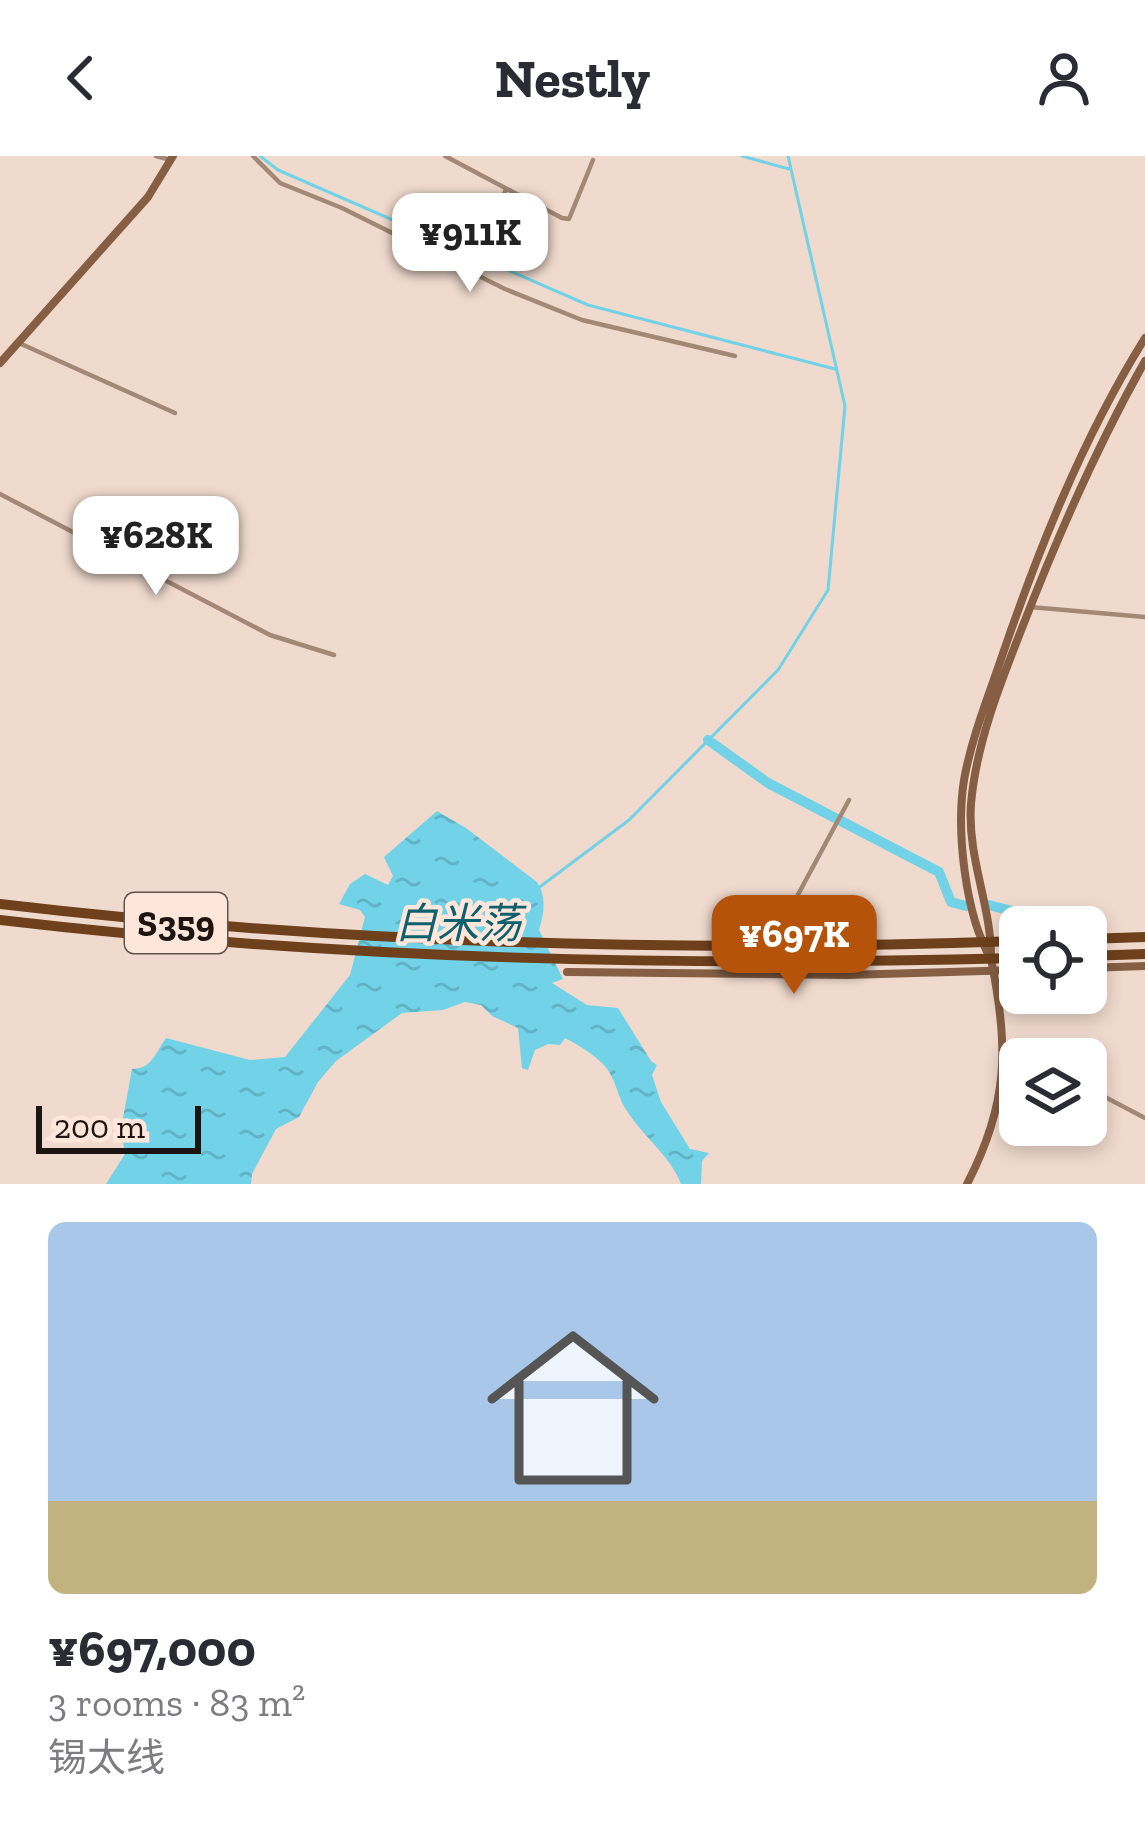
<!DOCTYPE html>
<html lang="en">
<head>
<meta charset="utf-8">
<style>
  :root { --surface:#fff; --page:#f7f7f7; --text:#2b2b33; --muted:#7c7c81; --line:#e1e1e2; --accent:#b45309 }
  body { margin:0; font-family:"Zilla Slab","Noto Sans SC",serif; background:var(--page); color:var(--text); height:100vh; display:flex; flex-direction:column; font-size:45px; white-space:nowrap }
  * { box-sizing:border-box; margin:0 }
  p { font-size:39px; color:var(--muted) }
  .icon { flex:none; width:66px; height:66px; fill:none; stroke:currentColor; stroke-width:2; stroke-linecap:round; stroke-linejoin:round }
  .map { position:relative; height:1028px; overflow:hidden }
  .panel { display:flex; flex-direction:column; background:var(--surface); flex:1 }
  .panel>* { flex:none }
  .buttons { position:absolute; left:999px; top:750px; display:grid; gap:24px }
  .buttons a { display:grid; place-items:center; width:108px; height:108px; border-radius:18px; background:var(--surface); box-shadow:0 6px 18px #0003; font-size:60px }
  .scale { position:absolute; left:36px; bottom:30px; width:165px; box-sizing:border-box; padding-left:12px; border:6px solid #1d1511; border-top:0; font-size:33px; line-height:42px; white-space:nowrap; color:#1d1511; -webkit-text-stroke:9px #fee7da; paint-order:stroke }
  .price { position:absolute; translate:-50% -102px; padding:0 27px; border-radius:24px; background:#fff; color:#222; font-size:39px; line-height:78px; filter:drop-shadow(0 3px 6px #0008) }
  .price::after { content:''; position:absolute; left:50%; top:72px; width:36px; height:27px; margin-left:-18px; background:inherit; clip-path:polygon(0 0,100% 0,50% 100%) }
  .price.active { background:var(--accent); color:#fff }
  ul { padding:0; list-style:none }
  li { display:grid; align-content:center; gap:24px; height:636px; padding:0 48px }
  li+li { border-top:3px solid var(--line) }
  li span { display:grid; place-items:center; height:372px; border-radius:18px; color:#555 }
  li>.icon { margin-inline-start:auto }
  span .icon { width:216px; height:216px; fill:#fffc; stroke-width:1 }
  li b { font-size:51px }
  header { display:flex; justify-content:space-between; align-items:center; height:156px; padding:0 48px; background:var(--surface); font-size:54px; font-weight:800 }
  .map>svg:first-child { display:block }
  .water { fill:url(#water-ripples) }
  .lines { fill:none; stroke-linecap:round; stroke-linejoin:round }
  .stream { stroke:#72d2e7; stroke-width:3 }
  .river { stroke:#72d2e7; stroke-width:10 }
  .street { stroke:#a38875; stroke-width:4.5 }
  .secondary { stroke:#855e43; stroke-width:8 }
  .primary { stroke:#6e401c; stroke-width:10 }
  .labels { text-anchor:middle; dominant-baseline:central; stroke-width:9; stroke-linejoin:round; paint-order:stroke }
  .shield { fill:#fee7da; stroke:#60544d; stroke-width:3 }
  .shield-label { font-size:36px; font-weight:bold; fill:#1d1511 }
  .water-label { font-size:42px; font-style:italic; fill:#0d606e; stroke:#fee7da }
</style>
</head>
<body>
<header><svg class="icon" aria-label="back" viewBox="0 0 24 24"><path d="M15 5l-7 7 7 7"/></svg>Nestly<svg class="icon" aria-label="person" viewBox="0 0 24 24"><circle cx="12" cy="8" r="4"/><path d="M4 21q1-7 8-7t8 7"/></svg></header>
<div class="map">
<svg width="1145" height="1028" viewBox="0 0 1145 1028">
  <defs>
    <pattern id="water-ripples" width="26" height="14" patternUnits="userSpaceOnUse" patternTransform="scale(3)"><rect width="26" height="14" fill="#72d2e7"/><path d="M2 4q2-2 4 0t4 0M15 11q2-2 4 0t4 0" fill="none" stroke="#62b3c5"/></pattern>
  </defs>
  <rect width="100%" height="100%" fill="#f0dacd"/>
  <path class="water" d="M 437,655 L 466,672 L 537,726 C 547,742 544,757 539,774 L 563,823 L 552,827 L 587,849 L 618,852 L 651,905 L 657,909 L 652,919 L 661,946 L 690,993 L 709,997 L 702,1005 L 701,1028 L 681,1028 C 671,1000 641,979 625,952 C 617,938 615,921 604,909 C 593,898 580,890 565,882 L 560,889 L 548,888 L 535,894 L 528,914 L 522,912 L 518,872 L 492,860 L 481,849 L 465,846 L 443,854 L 402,857 L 336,905 L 318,926 L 299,961 L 276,973 L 252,1018 L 251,1028 L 106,1028 L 125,998 L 121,973 L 132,913 C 152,913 156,896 166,882 L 250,904 L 285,901 L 350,819 L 365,761 L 360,754 L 339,748 L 350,728 L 365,718 L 388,729 L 393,720 L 384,701 Z"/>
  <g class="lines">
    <g class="stream">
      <path d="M 260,0 L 278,14 L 588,149 L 835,213"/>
      <path d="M 742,0 L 789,13"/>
      <path d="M 537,733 L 629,664 L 778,514 L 828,434 L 845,250 L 788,0"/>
    </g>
    <g class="river">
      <path d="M 708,584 L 768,627 L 939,716 L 951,746 L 966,750"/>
      <path d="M 989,749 L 1016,756 L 1030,771"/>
    </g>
    <g class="street">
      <path d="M 156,0 L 171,4"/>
      <path d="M 253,0 L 280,27 L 342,52 L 505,133 L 582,164 L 735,200"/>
      <path d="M 445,0 L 562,62 L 569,63 L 593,4"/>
      <path d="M 475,118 L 506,33"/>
      <path d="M 19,187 L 175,257"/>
      <path d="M 0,338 L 270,479 L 334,499"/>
      <path d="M 1030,451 L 1145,461"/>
      <path d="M 773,785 L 849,644"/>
      <path d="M 1005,893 L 1031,903"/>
      <path d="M 1086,931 L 1145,962"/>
    </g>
    <g class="secondary">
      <path d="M 1145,182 C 1082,283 1037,397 999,509 C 986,546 971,585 964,624 C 956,674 965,759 991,803 C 992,751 967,702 971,648 C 976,588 1000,528 1022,472 C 1058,379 1096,292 1145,205"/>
      <path d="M 0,207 L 148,41 L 173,0"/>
      <path d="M 1086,812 L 1145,810"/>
      <path d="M 567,816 L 847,819 L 1020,814"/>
      <path d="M 967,1028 C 1009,947 1009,890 991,803"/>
    </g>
    <g class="primary">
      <path d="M 0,748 C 339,788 680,797 1020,785"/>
      <path d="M 0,764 C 339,804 679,811 1020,802"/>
      <path d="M 1086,783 L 1145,781"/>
      <path d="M 1086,800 L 1145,798"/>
    </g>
  </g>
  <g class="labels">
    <rect class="shield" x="125" y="737" width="102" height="60" rx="9"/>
    <g class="shield-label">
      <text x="176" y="767">S359</text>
    </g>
    <g class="water-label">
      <text x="458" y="767">白米荡</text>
    </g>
  </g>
</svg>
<div class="buttons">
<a><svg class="icon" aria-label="locate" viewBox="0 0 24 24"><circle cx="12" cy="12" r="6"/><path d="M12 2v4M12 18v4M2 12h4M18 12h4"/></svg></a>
<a><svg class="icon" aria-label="layers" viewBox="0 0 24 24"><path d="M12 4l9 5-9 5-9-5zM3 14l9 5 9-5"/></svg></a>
</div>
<div class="scale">200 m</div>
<b class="price" style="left:470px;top:139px">¥911K</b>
<b class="price" style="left:156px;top:442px">¥628K</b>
<b class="price active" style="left:794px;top:841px">¥697K</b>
</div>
<section class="panel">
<ul>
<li><span style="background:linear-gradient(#a9c7e8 75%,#c2b280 0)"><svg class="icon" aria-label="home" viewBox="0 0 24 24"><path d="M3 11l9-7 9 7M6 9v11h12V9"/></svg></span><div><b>¥697,000</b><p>3 rooms · 83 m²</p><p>锡太线</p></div></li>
</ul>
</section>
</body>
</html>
